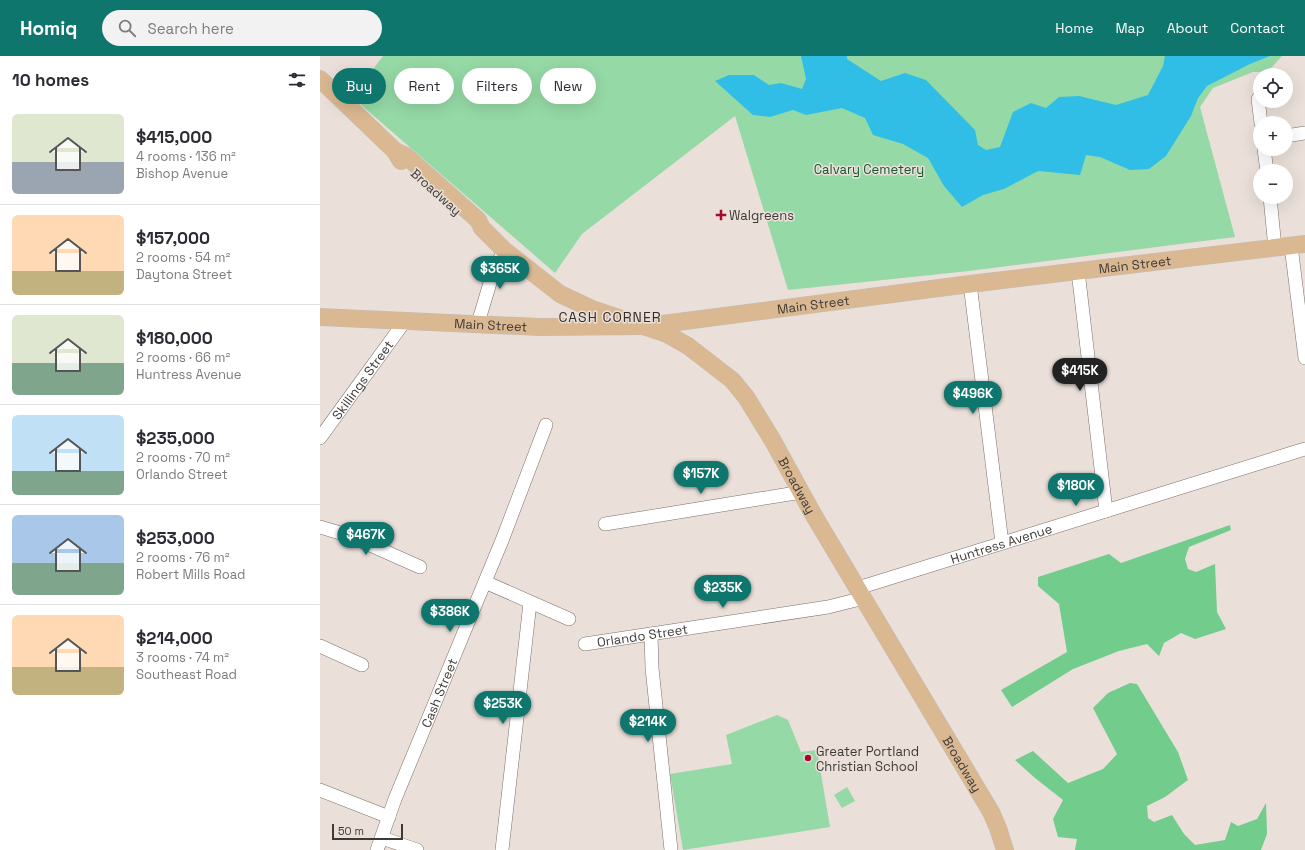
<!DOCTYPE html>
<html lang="en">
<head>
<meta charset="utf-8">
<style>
  :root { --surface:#fff; --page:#f2f2f3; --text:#2b2b33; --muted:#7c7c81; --line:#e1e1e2; --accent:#0f766e }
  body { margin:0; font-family:"Space Grotesk",sans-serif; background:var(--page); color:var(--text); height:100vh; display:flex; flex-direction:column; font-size:15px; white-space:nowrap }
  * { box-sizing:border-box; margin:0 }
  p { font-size:13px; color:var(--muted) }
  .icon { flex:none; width:22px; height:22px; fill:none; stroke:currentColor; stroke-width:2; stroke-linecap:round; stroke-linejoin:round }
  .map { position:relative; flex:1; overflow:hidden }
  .drawer { display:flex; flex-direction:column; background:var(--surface); width:320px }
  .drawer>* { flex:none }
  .banner { position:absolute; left:12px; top:12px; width:380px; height:36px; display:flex; gap:8px }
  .controls { position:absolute; left:933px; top:12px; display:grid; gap:8px }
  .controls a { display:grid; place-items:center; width:40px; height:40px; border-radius:50%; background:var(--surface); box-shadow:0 4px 16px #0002; font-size:20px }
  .scale { position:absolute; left:12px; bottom:10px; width:71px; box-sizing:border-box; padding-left:4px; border:2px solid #3e3a37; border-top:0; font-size:11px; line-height:14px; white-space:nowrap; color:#3e3a37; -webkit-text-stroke:3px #eae0d9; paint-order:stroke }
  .price { position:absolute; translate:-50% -34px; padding:0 9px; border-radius:14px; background:var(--accent); color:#fff; font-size:13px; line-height:26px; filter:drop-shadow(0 1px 2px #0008) }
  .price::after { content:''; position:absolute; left:50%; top:24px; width:12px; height:9px; margin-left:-6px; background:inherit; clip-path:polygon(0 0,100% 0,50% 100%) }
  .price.active { background:#222; color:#fff }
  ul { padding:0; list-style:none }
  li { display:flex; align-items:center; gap:12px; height:100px; padding:0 12px }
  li+li { border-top:1px solid var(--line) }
  li span { display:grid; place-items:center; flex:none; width:112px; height:80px; border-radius:6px; color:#555 }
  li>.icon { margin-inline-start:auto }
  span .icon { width:48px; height:48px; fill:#fffc; stroke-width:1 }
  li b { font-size:17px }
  h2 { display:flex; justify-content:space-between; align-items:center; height:48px; padding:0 12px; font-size:17px }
  .chip { padding:0 14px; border-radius:18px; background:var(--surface); box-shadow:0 4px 16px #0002; font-size:14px; line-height:36px }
  .chip.active { background:var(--accent); color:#fff }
  header { display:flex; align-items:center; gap:24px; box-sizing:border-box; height:56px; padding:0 20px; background:var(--accent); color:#fff }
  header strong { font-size:19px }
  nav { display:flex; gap:22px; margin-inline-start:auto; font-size:14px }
  .search { width:280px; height:36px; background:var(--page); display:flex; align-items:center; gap:10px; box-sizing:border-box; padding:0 14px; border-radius:22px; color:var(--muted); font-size:15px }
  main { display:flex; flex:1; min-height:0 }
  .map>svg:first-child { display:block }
  .green { fill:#95d9a6 }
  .forest { fill:#72cc8c }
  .water { fill:#31bee6 }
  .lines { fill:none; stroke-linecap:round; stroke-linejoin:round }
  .minor-casing { stroke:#79706a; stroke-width:14 }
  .major-casing { stroke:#c1c0bf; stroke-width:18 }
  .minor { stroke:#fff; stroke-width:13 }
  .major { stroke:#dab891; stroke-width:17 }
  .poi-dot { fill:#a5092e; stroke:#eae0d9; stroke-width:1.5 }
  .labels { text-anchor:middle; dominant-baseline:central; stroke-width:3; stroke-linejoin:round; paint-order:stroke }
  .park-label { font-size:13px; fill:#14562d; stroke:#eae0d9 }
  .street-label { font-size:13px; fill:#3e3a37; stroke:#eae0d9 }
  .poi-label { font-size:13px; fill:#3e3a37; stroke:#eae0d9; text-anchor:start }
  .neighbourhood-label { font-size:14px; letter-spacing:1px; fill:#342c27; stroke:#eae0d9 }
</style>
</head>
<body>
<header>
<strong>Homiq</strong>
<div class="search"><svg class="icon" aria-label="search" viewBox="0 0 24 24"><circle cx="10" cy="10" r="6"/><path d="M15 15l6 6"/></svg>Search here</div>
<nav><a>Home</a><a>Map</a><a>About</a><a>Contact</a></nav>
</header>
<main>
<section class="drawer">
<h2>10 homes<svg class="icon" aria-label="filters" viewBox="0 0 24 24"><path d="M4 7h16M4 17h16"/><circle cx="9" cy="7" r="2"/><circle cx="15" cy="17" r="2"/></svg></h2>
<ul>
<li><span style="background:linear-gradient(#dfe7d0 60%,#9aa5b1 0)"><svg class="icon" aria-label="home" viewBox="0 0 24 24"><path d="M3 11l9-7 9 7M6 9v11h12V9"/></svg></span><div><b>$415,000</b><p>4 rooms · 136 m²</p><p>Bishop Avenue</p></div></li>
<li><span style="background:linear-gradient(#ffd9b3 70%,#c2b280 0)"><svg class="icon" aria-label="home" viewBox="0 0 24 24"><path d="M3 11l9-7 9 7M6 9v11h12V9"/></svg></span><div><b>$157,000</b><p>2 rooms · 54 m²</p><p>Daytona Street</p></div></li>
<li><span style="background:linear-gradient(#dfe7d0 60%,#7fa58c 0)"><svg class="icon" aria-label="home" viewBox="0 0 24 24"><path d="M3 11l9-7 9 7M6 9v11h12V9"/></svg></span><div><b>$180,000</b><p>2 rooms · 66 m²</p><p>Huntress Avenue</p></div></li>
<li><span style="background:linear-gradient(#bfe0f5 70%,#7fa58c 0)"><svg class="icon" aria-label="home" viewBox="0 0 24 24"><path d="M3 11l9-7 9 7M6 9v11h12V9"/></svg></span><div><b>$235,000</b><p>2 rooms · 70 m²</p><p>Orlando Street</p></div></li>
<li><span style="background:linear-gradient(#a9c7e8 60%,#7fa58c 0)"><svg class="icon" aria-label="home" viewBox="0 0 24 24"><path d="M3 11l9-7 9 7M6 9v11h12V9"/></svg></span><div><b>$253,000</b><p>2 rooms · 76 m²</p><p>Robert Mills Road</p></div></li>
<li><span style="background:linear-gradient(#ffd9b3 65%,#c2b280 0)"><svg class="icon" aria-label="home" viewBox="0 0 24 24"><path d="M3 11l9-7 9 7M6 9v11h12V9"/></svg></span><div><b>$214,000</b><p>3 rooms · 74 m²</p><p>Southeast Road</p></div></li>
</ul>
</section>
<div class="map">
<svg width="985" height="794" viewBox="0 0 985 794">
  <rect width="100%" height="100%" fill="#eae0d9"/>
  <g class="green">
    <path d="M 63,0 L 962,0 L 952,11 L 944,16 L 933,16 L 893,32 L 880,51 L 915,181 L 649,215 L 468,234 L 415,60 L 262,178 L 235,217 L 32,41 Z"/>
    <path d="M 457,659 L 468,664 L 481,696 L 497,694 L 510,771 L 363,794 L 350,718 L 412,708 L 406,679 Z"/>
    <path d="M 527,731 L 535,745 L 522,752 L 514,739 Z"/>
  </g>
  <g class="forest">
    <path d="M 910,469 L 911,474 L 869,491 L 865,503 L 868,513 L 876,516 L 895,508 L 897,556 L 906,573 L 875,583 L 861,577 L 844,587 L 839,600 L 827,588 L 799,595 L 753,613 L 692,651 L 681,634 L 747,596 L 739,548 L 718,530 L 718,521 L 789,498 L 801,507 Z"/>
    <path d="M 810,627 L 817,628 L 858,696 L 868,724 L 845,741 L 827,750 L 828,762 L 834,766 L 852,759 L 864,778 L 875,789 L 905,784 L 911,766 L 918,770 L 937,763 L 946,747 L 947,778 L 941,794 L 755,794 L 757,783 L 738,781 L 733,763 L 743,744 L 715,722 L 695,704 L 713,695 L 748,727 L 783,713 L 797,698 L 773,652 L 788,637 Z"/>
  </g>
  <path class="water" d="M 481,0 L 527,0 L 527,3 L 561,25 L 585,17 L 606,24 L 655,74 L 658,89 L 666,94 L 680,91 L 693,56 L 711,47 L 726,52 L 739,41 L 759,40 L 796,49 L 828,39 L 843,10 L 845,0 L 950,0 L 930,8 L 887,30 L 878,42 L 871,60 L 846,100 L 829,113 L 810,114 L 780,101 L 766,99 L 760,119 L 718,115 L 684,133 L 663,139 L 642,151 L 624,130 L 608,102 L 583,88 L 553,79 L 545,62 L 522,52 L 486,59 L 473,54 L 450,61 L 433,59 L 395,25 L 409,19 L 434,19 L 449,29 L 461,27 L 482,33 L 486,23 Z"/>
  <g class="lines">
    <defs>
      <g id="minor">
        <path d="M 938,43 L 941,67"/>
        <path d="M 966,80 L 985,77"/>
        <path d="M 944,93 L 947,115"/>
        <path d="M 950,141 L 955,192"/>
        <path d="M 971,190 L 985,302"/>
        <path d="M 758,215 L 786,455"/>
        <path d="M 650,228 L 682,487"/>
        <path d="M 158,267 L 173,217 L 184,194"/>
        <path id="s1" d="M 0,382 L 85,265"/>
        <path d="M 285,468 L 482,436"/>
        <path d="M 0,471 L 30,480 L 100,511"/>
        <path d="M 165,526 L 249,563"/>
        <path id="s2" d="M 538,532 L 985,393"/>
        <path d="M 331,578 L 332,612 L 351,794"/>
        <path id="s3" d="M 265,588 L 508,551 L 544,542"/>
        <path d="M 0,590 L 42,609"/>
        <path d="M 0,734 L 69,761"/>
        <path d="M 62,782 L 97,794"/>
        <path id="s4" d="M 57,794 L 75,743 L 183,482 L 226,369"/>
        <path d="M 182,794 L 210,547"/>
      </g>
      <g id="major">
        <path d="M 0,23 L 75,95 L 81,105"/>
        <path id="s5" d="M 75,95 L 86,100 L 158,164 L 162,172 L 184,194 L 240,238 L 272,253 L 347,278 L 368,290 L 412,324 L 426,341 L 453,385 L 493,458 L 671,756 L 678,772 L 685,794"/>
        <path id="s6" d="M 0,261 L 220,271 L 327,270 L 650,228 L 985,188"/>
      </g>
    </defs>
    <use href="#minor" class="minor-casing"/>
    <use href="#major" class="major-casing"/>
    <use href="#minor" class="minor"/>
    <use href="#major" class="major"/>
  </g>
  <g class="poi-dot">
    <path d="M399 153h4v4h4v4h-4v4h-4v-4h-4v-4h4z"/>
    <circle cx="488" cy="702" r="4"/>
  </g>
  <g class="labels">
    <g class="park-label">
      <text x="549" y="113">Calvary Cemetery</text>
    </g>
    <g class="street-label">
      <text transform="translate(116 136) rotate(42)">Broadway</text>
      <text stroke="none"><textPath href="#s6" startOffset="819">Main Street</textPath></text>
      <text stroke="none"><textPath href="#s6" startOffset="495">Main Street</textPath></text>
      <text stroke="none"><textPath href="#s6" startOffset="171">Main Street</textPath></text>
      <text stroke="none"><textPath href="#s1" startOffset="72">Skillings Street</textPath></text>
      <text stroke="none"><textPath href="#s5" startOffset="538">Broadway</textPath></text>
      <text stroke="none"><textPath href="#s2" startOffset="150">Huntress Avenue</textPath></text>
      <text stroke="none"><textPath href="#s3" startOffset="58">Orlando Street</textPath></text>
      <text stroke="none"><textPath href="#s4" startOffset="169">Cash Street</textPath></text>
      <text stroke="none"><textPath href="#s5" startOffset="862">Broadway</textPath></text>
    </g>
    <g class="poi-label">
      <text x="409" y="159">Walgreens</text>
      <text x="496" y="695">Greater Portland<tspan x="496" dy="15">Christian School</tspan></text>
    </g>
    <g class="neighbourhood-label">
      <text x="290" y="261">CASH CORNER</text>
    </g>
  </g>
</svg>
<div class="controls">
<a><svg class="icon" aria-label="locate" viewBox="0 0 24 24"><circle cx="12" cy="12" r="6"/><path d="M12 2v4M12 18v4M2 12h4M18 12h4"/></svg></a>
<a>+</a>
<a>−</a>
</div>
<div class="scale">50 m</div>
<b class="price" style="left:180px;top:234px">$365K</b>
<b class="price active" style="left:760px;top:336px">$415K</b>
<b class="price" style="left:653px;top:359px">$496K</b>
<b class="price" style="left:381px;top:439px">$157K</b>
<b class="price" style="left:756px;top:451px">$180K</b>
<b class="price" style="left:46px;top:500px">$467K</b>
<b class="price" style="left:403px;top:553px">$235K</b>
<b class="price" style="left:130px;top:577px">$386K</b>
<b class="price" style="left:183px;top:669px">$253K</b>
<b class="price" style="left:328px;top:687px">$214K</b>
<div class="banner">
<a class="chip active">Buy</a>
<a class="chip">Rent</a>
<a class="chip">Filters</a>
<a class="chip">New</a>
</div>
</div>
</main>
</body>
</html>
